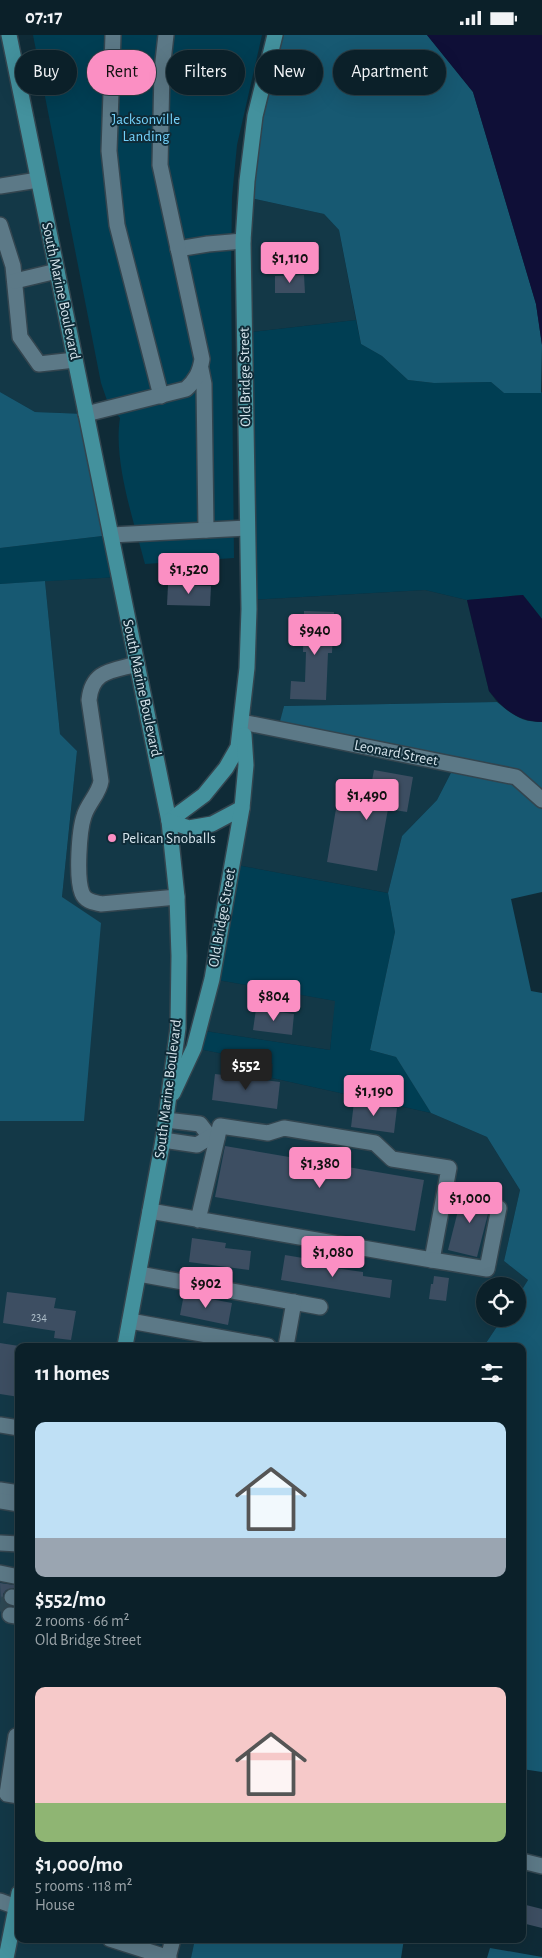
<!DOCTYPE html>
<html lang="en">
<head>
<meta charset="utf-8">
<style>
  :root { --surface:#0b2029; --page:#192d35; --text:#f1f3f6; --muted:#9aa3a8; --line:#2b3e46; --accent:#fb8fc3 }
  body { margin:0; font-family:"Alegreya Sans",sans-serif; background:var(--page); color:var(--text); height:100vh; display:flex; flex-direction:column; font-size:19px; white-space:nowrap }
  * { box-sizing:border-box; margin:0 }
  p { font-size:16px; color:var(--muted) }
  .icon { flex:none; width:28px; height:28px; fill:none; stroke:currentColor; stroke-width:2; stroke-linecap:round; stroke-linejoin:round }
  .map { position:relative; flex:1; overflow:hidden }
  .sheet { position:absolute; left:15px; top:1308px; width:511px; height:600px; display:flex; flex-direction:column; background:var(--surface); border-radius:10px; box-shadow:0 5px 20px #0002,0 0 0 1px var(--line) }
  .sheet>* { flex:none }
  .top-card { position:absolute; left:15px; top:15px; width:512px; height:45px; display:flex; gap:10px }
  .buttons { position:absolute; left:476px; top:1242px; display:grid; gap:10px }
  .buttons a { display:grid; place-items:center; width:50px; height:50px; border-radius:50%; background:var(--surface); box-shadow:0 5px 20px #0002,0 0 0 1px var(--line); font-size:25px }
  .price { position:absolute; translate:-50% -42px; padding:0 11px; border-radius:5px; background:var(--accent); color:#111; font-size:16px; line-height:32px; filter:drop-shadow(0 1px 2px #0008) }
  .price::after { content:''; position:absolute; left:50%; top:30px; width:15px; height:11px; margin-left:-8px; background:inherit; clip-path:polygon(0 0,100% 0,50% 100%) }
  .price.selected { background:#222; color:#fff }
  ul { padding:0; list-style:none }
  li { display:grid; align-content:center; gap:10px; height:265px; padding:0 20px }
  li span { display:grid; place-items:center; height:155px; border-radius:10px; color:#555 }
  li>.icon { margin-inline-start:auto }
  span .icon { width:90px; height:90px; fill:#fffc; stroke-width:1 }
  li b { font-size:21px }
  h2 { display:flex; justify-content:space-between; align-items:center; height:60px; padding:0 20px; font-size:21px }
  .chip { padding:0 18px; border-radius:22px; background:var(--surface); box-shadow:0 5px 20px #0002,0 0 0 1px var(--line); font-size:18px; line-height:45px }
  .chip.selected { background:var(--accent); color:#111 }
  .status { display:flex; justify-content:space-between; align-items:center; height:35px; padding:0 25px; background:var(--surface); direction:ltr }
  .status svg { height:14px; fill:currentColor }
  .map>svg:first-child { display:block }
  .built { fill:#133847 }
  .green { fill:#003e53 }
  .forest { fill:#175972 }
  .water { fill:#0f0f37 }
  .building { fill:#3d4e62 }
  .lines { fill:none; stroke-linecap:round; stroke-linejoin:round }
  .minor-tunnel { stroke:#2d4752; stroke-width:15; stroke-dasharray:15 8; stroke-linecap:butt }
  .minor-casing { stroke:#33454f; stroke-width:18 }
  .major-casing { stroke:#33454f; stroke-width:18 }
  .minor { stroke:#5c7987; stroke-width:15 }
  .major { stroke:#43919d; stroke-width:15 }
  .poi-dot { fill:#fb8fc3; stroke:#0f2b37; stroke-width:2 }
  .labels { text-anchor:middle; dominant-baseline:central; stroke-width:4; stroke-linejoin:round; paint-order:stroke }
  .number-label { font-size:12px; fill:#aebec9 }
  .park-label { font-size:15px; fill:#74d1fa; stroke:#0f2b37 }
  .street-label { font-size:15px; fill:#d4e3eb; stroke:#0f2b37 }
  .poi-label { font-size:15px; fill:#d4e3eb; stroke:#0f2b37; text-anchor:start }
</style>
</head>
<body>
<div class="status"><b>07:17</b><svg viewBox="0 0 49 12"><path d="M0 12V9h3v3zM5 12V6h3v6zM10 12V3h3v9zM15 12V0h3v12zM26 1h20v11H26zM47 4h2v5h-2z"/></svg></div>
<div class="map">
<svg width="542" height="1923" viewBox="0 0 542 1923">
  <rect width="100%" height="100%" fill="#0f2b37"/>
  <g class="built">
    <path d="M 0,0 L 9,0 L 86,379 L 35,377 L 0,357 Z"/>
    <path d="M 246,162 L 324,179 L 339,195 L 356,285 L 244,298 Z"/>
    <path d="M 119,542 L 169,786 L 179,921 L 167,1070 L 194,1013 L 273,1029 L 272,1043 L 431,1078 L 487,1102 L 520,1155 L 504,1226 L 528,1245 L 518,1261 L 518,1251 L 485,1251 L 485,1284 L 502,1284 L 484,1311 L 19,1311 L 19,1904 L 195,1904 L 191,1923 L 0,1923 L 0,1086 L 84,1086 L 62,862 L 77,716 L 60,699 L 45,546 Z"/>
    <path d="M 425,555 L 467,565 L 489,656 L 497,667 L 284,671 L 279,694 L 455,730 L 437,765 L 402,801 L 388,858 L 231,829 L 242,773 L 249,565 Z"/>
    <path d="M 212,944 L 336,966 L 330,1015 L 198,995 Z"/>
  </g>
  <g class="green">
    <path d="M 33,0 L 262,0 L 237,110 L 232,162 L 231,238 L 234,523 L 145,529 C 134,487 113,426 120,383 L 109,371 L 101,348 Z"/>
    <path d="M 356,285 L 361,309 L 382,321 L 408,345 L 434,348 L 491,347 L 504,358 L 542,357 L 542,584 L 523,560 L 467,565 L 425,555 L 249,565 L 244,298 Z"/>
    <path d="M 111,500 L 119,542 L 0,549 L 0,513 Z"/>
    <path d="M 231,829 L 388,858 L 395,897 L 370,1015 L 396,1022 L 431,1078 L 272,1043 L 273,1029 L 194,1013 L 198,995 L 330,1015 L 335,966 L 212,944 Z"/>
  </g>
  <g class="forest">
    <path d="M 275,0 L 427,0 L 473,57 L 536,269 L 542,310 L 541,358 L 504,358 L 491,347 L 434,348 L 408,345 L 382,321 L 361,309 L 339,195 L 324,179 L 246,162 Z"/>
    <path d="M 0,357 L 35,377 L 86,379 L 111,500 L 0,513 Z"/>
    <path d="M 45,546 L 60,699 L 77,716 L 62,862 L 101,888 L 84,1086 L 0,1086 L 0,549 Z"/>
    <path d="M 497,667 C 513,680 521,687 542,687 L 542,857 L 511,864 L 531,956 L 542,958 L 542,1737 L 522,1734 L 522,1311 L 484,1311 L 502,1284 L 518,1284 L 518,1261 L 528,1245 L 504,1226 L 520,1155 L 487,1102 L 431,1078 L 396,1022 L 370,1015 L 395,897 L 388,858 L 402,801 L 437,765 L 455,730 L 278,694 L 284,671 Z"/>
    <path d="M 195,1904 L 404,1904 L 401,1923 L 191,1923 Z"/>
    <path d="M 490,1913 L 542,1922 L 542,1923 L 487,1923 Z"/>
  </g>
  <g class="water">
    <path d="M 427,0 L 542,0 L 542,310 L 536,269 L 473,57 Z"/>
    <path d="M 523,560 L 542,584 L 542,687 C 518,687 503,674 489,656 L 467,565 Z"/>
  </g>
  <g class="building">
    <path d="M 304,240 L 305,258 L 275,258 L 275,241 Z"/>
    <path d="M 168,550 L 211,551 L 210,571 L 167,570 Z"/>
    <path d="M 304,576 L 334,577 L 332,618 L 328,618 L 326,665 L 290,664 L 291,646 L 305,647 L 306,617 L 303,617 Z"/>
    <path d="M 374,735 L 413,742 L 407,777 L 388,774 L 377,836 L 327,827 L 338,762 L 368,767 Z"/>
    <path d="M 256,974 L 294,979 L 292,1000 L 253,995 Z"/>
    <path d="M 215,1039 L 280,1047 L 277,1074 L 212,1065 Z"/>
    <path d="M 354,1067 L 397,1073 L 394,1098 L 351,1092 Z"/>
    <path d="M 225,1111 L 424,1145 L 415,1196 L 215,1162 Z"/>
    <path d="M 463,1156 L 492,1163 L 477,1222 L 448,1215 Z"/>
    <path d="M 192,1203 L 226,1208 L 225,1213 L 251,1216 L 249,1235 L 189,1227 Z"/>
    <path d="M 285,1220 L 321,1226 L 320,1231 L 363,1237 L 363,1241 L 392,1245 L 390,1263 L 281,1245 Z"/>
    <path d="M 434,1241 L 449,1243 L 446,1266 L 429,1264 L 431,1249 L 433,1249 Z"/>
    <path d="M 7,1257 L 56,1263 L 54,1273 L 76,1276 L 71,1305 L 54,1303 L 55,1296 L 3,1288 Z"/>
    <path d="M 184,1259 L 232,1268 L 228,1290 L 180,1280 Z"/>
    <path d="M 0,1308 L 19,1311 L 19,1362 L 0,1359 Z"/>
    <path d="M 0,1548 L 14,1550 L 14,1553 L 6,1555 L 3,1559 L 3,1565 L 9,1571 L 2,1574 L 1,1583 Z"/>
    <path d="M 522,1869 L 542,1874 L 542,1893 L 522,1888 Z"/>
  </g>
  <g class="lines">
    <path class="minor-tunnel" d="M 0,1569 L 11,1571"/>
    <defs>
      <g id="minor">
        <path d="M 113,0 L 109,116 L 117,190 L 161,361"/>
        <path d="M 0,151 L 38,145"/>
        <path d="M 0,190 L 13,231 L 20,302 L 39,329 L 75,325"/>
        <path d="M 178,214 L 208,209 L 243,206"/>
        <path d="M 15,246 L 57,236"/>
        <path d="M 201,334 L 204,349 L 206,495"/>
        <path d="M 86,379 L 186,354 C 196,345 200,337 202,324 L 160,130 L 162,35 L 166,0"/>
        <path d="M 111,500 L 247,493"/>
        <path d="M 137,629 C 112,636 92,635 89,665 L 101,746 C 99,759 88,768 84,781 C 79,796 76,843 82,858 C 85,866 93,867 101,869 L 177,862"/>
        <path d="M 242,687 L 516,742 L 542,765"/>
        <path d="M 166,1085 L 200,1089 L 210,1102"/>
        <path d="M 163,1105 L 197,1110 L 210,1102 L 217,1103"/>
        <path d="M 150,1176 L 432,1225 L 449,1133 L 392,1124 L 375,1108 L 284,1093 L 268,1098 L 220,1091 L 198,1185"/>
        <path d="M 432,1225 L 487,1234 L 499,1173"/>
        <path d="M 139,1239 L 320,1272"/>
        <path d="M 130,1286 L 268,1311"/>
        <path d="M 286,1311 L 294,1267"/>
        <path d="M 0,1390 L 19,1393"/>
        <path d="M 0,1455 L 19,1458"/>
        <path d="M 0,1466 L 19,1469"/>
        <path d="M 0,1508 L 19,1509"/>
        <path d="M 0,1538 L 19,1542"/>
        <path d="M 12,1562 L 19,1564"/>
        <path d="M 10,1580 L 16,1581 L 19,1578"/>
        <path d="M 19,1702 L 16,1701 L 7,1759 L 19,1761"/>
        <path d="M 522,1826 L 542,1831"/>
        <path d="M 0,1866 L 19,1873"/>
        <path d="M 110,1904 L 169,1923"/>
        <path d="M 168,1923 L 173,1904"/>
      </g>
      <g id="major">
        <path d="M 9,0 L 169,786 L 177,862 L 179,921 L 178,993 L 163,1105 L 125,1311"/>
        <path d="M 169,786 L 204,760 L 226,733 L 238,712 L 247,633 L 249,574 L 243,206 L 247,146 L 255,81 L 275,0"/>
        <path d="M 169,786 L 189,793 L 212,789 L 242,773"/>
        <path d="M 173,1058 L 194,1013 L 212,944 L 242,773 L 246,730 L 244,700"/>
        <path d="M 6,1923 L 19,1858"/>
      </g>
    </defs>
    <use href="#minor" class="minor-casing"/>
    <use href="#major" class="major-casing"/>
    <use href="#minor" class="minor"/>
    <use href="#major" class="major"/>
  </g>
  <circle class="poi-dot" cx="112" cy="803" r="5"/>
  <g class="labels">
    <g class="number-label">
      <text x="39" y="1282">234</text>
    </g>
    <g class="park-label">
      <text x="146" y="84">Jacksonville<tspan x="146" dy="17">Landing</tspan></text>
    </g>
    <g class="street-label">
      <text transform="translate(61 256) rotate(78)">South Marine Boulevard</text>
      <text transform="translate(245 342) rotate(-91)">Old Bridge Street</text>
      <text transform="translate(142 653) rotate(78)">South Marine Boulevard</text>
      <text transform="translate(396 718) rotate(11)">Leonard Street</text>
      <text transform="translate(222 883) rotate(-80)">Old Bridge Street</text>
      <text transform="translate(168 1054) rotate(-83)">South Marine Boulevard</text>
    </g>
    <g class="poi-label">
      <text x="122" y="803">Pelican Snoballs</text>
    </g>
  </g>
</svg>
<div class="buttons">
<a><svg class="icon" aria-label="locate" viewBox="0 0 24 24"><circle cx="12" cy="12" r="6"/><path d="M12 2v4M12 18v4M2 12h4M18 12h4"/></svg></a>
</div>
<b class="price" style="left:290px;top:249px">$1,110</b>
<b class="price" style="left:189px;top:560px">$1,520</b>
<b class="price" style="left:315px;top:621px">$940</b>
<b class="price" style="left:367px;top:786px">$1,490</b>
<b class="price" style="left:274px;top:987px">$804</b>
<b class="price selected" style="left:246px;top:1056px">$552</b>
<b class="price" style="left:374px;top:1082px">$1,190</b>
<b class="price" style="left:320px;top:1154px">$1,380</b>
<b class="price" style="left:470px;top:1189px">$1,000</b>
<b class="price" style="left:333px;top:1243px">$1,080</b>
<b class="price" style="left:206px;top:1274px">$902</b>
<div class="top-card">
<a class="chip">Buy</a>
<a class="chip selected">Rent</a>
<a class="chip">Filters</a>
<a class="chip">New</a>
<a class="chip">Apartment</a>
</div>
<section class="sheet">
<h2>11 homes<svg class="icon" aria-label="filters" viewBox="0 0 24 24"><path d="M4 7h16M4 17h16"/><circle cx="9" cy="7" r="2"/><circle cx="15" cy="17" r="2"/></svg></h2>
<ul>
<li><span style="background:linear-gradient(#bfe0f5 75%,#9aa5b1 0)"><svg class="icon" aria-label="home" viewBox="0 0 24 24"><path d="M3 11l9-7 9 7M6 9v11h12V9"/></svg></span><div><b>$552/mo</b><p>2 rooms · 66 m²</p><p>Old Bridge Street</p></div></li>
<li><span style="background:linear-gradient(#f6c9c9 75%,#8fb573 0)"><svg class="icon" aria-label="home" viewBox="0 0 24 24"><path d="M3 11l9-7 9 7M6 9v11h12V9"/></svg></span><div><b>$1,000/mo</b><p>5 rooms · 118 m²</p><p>House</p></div></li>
</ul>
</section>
</div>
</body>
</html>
